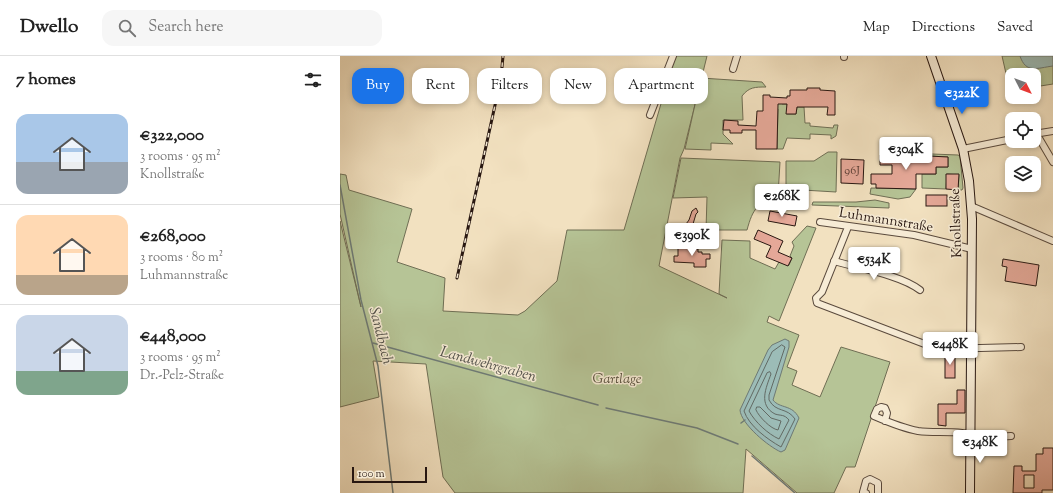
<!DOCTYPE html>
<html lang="en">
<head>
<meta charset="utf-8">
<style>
  :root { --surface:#fff; --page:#f6f6f6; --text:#222; --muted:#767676; --line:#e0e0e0; --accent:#1a73e8 }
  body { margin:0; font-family:"Sorts Mill Goudy",serif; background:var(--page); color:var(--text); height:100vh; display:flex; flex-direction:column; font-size:15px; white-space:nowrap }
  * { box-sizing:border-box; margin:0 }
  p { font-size:13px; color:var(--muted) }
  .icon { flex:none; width:22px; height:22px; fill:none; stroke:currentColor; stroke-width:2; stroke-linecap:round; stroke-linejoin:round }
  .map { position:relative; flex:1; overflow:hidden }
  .panel { display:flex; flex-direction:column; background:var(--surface); width:340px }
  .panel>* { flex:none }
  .hud { position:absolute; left:12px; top:12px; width:380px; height:36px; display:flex; gap:8px }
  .needle { width:26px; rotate:132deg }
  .buttons { position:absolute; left:665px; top:12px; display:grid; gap:8px }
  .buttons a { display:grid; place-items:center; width:36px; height:36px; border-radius:8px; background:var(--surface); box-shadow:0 2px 6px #0003; font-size:20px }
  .scale { position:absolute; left:12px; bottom:10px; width:75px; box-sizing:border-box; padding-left:4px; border:2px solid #281711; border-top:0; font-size:11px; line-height:14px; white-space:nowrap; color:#281711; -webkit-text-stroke:3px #f7ecd6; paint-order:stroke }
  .price { position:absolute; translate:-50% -34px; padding:0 9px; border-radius:4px; background:#fff; color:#222; font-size:13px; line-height:26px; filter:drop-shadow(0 1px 2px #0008) }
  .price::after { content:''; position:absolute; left:50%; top:24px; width:12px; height:9px; margin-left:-6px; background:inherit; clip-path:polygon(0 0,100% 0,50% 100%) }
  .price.current { background:var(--accent); color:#fff }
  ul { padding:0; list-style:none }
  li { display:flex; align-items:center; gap:12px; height:100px; padding:0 16px }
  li+li { border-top:1px solid var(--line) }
  li span { display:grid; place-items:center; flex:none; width:112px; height:80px; border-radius:12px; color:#555 }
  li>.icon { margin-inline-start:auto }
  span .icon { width:48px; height:48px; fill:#fffc; stroke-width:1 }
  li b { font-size:17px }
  h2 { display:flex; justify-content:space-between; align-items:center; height:48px; padding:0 16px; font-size:17px }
  .chip { padding:0 14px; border-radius:12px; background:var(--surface); box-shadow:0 2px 6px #0003; font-size:14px; line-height:36px }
  .chip.current { background:var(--accent); color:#fff }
  header { display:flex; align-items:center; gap:24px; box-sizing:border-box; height:56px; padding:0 20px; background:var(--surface); border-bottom:1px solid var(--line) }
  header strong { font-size:19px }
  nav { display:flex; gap:22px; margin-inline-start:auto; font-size:14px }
  .search { width:280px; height:36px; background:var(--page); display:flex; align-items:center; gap:10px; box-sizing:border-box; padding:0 14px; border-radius:12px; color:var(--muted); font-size:15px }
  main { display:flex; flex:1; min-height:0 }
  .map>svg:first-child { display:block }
  .green { fill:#b6c496; stroke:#6f6e54 }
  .water { fill:#9cbcb7; stroke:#6e7a75 }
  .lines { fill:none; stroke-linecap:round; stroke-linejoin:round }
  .shore { stroke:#626a64; stroke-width:1 }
  .stream { stroke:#6e7a75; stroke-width:1.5 }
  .building { fill:#e5a898; stroke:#281711; fill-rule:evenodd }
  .street-casing { stroke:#5a4a3d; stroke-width:8 }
  .secondary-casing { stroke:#281711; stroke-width:10 }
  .street { stroke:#f7ecd6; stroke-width:6 }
  .secondary { stroke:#f7ecd6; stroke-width:8 }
  .rail-casing { stroke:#281711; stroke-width:3 }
  .rail { stroke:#f7ecd6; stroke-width:1.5; stroke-dasharray:4.5; stroke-linecap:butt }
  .labels { text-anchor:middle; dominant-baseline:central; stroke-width:3; stroke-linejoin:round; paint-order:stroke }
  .number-label { font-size:12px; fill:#573b33 }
  .street-label { font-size:14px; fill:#281711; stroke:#f7ecd6 }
  .park-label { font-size:14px; font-style:italic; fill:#534b39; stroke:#f7ecd6 }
  .water-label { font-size:15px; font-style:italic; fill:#51514b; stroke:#f7ecd6 }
</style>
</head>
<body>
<header>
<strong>Dwello</strong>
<div class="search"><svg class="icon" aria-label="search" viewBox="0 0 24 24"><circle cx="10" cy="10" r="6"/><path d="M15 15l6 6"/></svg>Search here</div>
<nav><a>Map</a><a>Directions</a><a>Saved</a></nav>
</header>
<main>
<section class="panel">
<h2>7 homes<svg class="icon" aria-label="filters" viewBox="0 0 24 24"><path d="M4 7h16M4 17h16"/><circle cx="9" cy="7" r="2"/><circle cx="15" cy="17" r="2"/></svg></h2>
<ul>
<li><span style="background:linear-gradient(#a9c7e8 60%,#9aa5b1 0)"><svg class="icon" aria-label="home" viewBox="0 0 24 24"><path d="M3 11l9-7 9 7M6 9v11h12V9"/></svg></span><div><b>€322,000</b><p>3 rooms · 95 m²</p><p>Knollstraße</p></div></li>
<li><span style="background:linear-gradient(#ffd9b3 75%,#b9a48a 0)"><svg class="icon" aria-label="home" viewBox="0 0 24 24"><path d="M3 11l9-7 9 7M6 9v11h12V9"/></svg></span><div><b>€268,000</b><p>3 rooms · 80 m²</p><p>Luhmannstraße</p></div></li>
<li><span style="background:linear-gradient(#c9d6e8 70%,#7fa58c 0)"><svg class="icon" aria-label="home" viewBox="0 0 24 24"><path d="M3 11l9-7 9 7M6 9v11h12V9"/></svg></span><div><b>€448,000</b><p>3 rooms · 95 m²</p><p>Dr.-Pelz-Straße</p></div></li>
</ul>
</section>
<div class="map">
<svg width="713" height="437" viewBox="0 0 713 437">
  <rect width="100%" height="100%" fill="#f2e1c0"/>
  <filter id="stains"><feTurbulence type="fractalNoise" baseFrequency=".005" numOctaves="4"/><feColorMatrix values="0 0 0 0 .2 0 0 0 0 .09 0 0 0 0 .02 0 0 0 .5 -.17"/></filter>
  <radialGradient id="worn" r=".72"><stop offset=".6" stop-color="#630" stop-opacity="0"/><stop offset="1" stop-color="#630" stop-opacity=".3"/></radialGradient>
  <g class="green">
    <path d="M 335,0 L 367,0 L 344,93 L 340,102 L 319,210 L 387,242 L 379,238 L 382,184 L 410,185 L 410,202 L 435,213 L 439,206 L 449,209 L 452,202 L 450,200 L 454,190 L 452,186 L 467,170 L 476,172 L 439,265 L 429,260 L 427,266 L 459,279 L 447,311 L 457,315 L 452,329 L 480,341 L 501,291 L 550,306 L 515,411 L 506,411 L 494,437 L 457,437 L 406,393 L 403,437 L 115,437 L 103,421 L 86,308 L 33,305 L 39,341 L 0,351 L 0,165 L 21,251 L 0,158 L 0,118 L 6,119 L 9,134 L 72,153 L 57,206 L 105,222 L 103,255 L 178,259 L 185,255 L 217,225 L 227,174 L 284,174 Z"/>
    <path d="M 662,0 L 713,0 L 713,28 L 694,31 L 694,19 L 672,19 L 672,35 L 670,35 Z"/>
    <path d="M 361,22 L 422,26 L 426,31 C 415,31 409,31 402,40 L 403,64 L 383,64 L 383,78 L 393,88 L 371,87 L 371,94 L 345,93 Z"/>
    <path d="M 429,46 L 442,46 L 442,48 L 447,48 L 447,58 L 456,58 L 457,51 L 464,51 L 465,67 L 470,67 L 470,70 L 493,72 L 494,69 L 498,69 L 496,80 L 491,83 L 491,79 L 470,78 L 470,83 L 447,82 L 443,93 L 437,93 L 438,53 Z"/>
    <path d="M 488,96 L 497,96 L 496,136 L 446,133 L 446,105 L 474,105 Z"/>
    <path d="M 592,98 L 618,99 L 620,100 L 623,132 L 622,134 L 618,134 L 619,119 L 607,118 L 606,133 L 582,132 L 582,118 L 596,118 L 596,111 L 608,111 L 608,101 L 589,100 Z"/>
    <path d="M 341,102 L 440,106 L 438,140 C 417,148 413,152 407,174 L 366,174 L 367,141 L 333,142 Z"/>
    <path d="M 531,132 L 576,133 L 570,141 L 558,143 L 530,138 Z"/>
    <path d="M 535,144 L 549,147 L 549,152 L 472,149 L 473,146 L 516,146 Z"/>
  </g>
  <g class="water">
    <path d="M 680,0 L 713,0 L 713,10 C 697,12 686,18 680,0 Z"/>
    <path d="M 445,283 L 449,285 L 449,291 L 433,344 C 440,353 452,348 459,362 L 445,394 L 441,396 C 429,391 401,368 400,354 L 428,294 L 432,289 Z"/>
  </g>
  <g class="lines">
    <g class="shore">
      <path d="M 442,289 L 445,291 L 429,339 L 429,344 C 436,357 447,351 455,363 L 441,391 C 427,383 409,370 404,355 L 432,296 Z"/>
      <path d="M 430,316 L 431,318 C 426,332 418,349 435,358 C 441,360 444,358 449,364 L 439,383 C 428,378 415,366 409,355 L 427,317 Z"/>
      <path d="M 417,351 L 420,351 L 431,362 L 441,365 L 438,374 C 431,373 419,361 416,354 Z"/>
    </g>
    <g class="stream">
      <path d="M 0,129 L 21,244 L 38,310 L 53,437"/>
      <path d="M 33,287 L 258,349"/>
      <path d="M 266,352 L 357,372 L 398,388"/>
      <path d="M 401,367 L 405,364"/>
      <path d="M 412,400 L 455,437"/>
    </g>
  </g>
  <g class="building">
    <path d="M 467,32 L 480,32 L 480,34 L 495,35 L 495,59 L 487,59 L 488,51 L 457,51 L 456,58 L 446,58 L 447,48 L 438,48 L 437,93 L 416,93 L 416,74 L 402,74 L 402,77 L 390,77 L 390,74 L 383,74 L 384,64 L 398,65 L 398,69 L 416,70 L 417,55 L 423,55 L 423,39 L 430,39 L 430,41 L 447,42 L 447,40 L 450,40 L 450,34 L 467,34 Z"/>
    <path d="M 540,99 L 579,99 L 579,104 L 589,105 L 589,100 L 608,101 L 608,111 L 596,111 L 596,118 L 576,118 L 576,133 L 536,132 L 536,128 L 531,128 L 531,118 L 552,118 L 552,109 L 540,109 Z"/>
    <path d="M 501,103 L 524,104 L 523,128 L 501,127 Z"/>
    <path d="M 606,118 L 619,118 L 618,134 L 606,133 Z"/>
    <rect x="586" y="139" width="21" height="11"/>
    <path d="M 356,152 L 358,156 L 356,158 L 353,168 L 349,172 L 346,168 L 349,164 L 352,155 Z"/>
    <path d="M 430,155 L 457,160 L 455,170 L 428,165 Z"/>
    <path d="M 418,174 L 443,185 L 438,196 L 452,202 L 448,210 L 426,201 L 431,190 L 414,183 Z"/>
    <path d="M 338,192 L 351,192 L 351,193 L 358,193 L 358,196 L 362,196 L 362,198 L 370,198 L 370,203 L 366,203 L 366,211 L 354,211 L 354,207 L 334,206 L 334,200 L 338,200 Z"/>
    <path d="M 663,203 L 699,209 L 696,230 L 665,225 L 667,211 L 662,210 Z"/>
    <rect x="605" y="299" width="10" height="23"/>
    <path d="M 617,334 L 625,334 L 625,357 L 606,357 L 606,370 L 598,369 L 598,348 L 617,348 Z"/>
    <path d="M 703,392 L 713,392 L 713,434 L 702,434 L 702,437 L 673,437 L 674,410 L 682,410 L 682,415 L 696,415 L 696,398 L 703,398 ZM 684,419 L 694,419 L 694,432 L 684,432 Z"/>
  </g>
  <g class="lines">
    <defs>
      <g id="street">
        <path d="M 504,0 L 504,1"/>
        <path d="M 393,13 L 397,0"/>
        <path d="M 310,59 L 333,0"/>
        <path d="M 696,77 L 713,106"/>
        <path d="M 694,78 L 713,75"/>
        <path d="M 623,93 L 672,83"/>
        <path d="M 631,150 L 713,185"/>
        <path d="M 480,166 L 574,179 L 632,193"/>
        <path d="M 508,171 L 482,236 L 476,242 L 477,247 L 595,292 L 602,293 L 681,291"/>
        <path d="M 494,205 C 518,212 561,219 580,234"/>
        <path d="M 545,365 L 547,357 L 545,352 L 541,351 L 537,353 L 534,360 C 548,366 562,372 578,375 C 592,377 607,375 622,377 C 639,379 654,381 671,380"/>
        <path d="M 526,437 L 523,436 L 526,425 L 530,423 L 538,427 L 538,437"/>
      </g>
      <path id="secondary" d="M 591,0 L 623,93 L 629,125 L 632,163 L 630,437"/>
    </defs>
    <use href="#street" class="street-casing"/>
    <use href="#secondary" class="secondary-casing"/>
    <use href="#street" class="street"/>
    <use href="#secondary" class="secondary"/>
    <defs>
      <path id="rail" d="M 117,222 L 161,22 L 163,0"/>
    </defs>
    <use href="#rail" class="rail-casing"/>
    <use href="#rail" class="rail"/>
  </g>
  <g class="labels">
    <g class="number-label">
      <text x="512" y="115">96J</text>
    </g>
    <g class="street-label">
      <text transform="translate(546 165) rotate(9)">Luhmannstraße</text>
      <text transform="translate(617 167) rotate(-92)">Knollstraße</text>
    </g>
    <g class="park-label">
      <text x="277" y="324">Gartlage</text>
    </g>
    <g class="water-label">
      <text transform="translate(40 280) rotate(76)">Sandbach</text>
      <text transform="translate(148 309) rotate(15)">Landwehrgraben</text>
    </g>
  </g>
  <rect width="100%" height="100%" filter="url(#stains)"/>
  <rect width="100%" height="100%" fill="url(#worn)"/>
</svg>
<div class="buttons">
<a><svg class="needle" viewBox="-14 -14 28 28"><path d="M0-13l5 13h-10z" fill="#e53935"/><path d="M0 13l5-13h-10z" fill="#767676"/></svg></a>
<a><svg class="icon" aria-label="locate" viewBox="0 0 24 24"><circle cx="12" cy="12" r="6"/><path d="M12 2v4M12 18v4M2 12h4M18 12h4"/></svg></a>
<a><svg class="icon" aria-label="layers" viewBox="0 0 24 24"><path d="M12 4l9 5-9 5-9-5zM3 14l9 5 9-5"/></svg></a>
</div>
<div class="scale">100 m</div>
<b class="price current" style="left:622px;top:59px">€322K</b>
<b class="price" style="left:566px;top:115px">€304K</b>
<b class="price" style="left:442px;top:162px">€268K</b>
<b class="price" style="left:352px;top:201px">€390K</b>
<b class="price" style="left:534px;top:225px">€534K</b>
<b class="price" style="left:610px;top:310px">€448K</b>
<b class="price" style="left:640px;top:408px">€348K</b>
<div class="hud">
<a class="chip current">Buy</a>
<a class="chip">Rent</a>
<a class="chip">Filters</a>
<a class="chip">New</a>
<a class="chip">Apartment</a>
</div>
</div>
</main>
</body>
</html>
